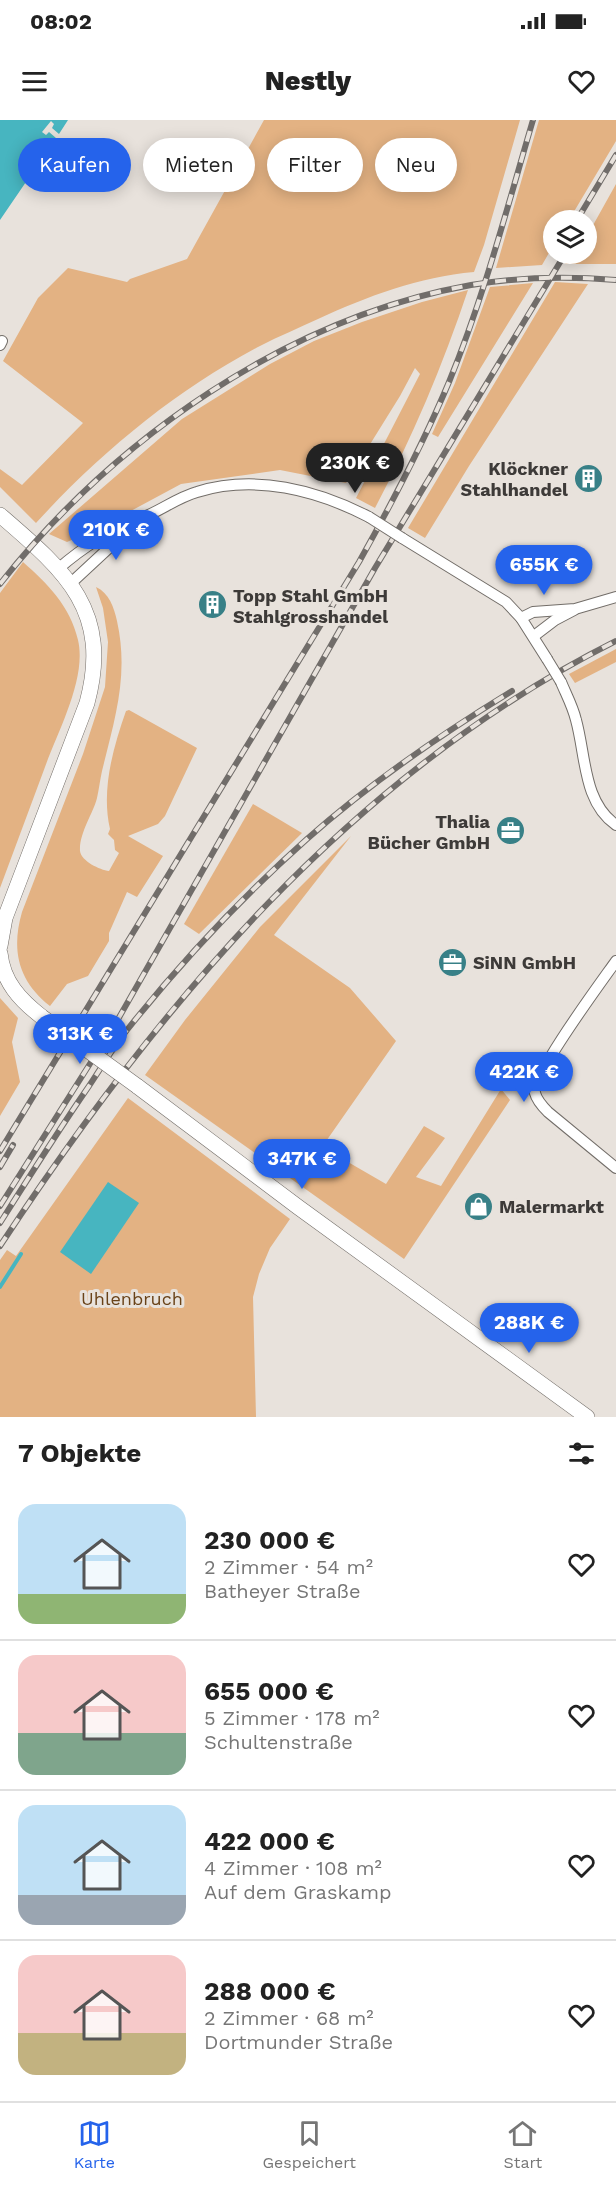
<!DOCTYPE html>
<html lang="de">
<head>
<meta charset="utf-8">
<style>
  :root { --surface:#fff; --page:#f2f2f2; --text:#222; --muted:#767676; --line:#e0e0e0; --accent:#2563eb }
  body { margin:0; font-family:"Work Sans",sans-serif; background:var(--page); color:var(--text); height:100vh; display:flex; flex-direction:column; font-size:22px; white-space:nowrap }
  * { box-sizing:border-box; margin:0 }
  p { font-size:20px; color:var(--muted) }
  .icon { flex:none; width:33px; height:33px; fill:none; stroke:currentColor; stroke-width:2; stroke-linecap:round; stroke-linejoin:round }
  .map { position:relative; height:1297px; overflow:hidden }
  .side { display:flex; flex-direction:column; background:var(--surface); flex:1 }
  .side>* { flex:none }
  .hud { position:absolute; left:18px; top:18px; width:580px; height:54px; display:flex; gap:12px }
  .tools { position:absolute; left:543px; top:90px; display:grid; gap:12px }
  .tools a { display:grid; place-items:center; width:54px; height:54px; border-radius:50%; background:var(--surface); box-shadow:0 3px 15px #0003; font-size:30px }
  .price { position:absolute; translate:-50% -51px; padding:0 14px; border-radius:21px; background:var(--accent); color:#fff; font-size:20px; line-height:39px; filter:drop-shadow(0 2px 3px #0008) }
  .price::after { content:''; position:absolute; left:50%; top:36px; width:18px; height:14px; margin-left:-9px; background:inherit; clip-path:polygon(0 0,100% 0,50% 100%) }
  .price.selected { background:#222; color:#fff }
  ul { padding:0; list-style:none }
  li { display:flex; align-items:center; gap:18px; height:150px; padding:0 18px }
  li+li { border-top:2px solid var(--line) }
  li span { display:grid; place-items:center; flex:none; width:168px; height:120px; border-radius:18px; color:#555 }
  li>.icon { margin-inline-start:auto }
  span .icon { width:72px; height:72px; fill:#fffc; stroke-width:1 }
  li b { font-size:26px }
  h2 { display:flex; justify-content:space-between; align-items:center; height:72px; padding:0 18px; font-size:26px }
  .tag { padding:0 21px; border-radius:27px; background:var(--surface); box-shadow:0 3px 15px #0003; font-size:21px; line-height:54px }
  .tag.selected { background:var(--accent); color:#fff }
  .status { display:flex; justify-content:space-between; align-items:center; height:42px; padding:0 30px; background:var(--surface); direction:ltr }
  .status svg { height:16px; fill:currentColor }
  header { display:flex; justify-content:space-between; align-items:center; height:78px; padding:0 18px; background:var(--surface); font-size:27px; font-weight:800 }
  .tab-bar { display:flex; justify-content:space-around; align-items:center; height:84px; border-top:2px solid var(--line); background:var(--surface); font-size:16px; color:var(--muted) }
  .tab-bar a { display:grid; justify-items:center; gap:3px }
  .tab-bar .selected { color:var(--accent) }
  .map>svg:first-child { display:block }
  .green { fill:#e3b283 }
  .water { fill:#47b5c0 }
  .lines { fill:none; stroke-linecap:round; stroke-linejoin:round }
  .stream { stroke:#47b5c0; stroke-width:4 }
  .street-casing { stroke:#726d68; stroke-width:12 }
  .secondary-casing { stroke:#726d68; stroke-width:16 }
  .street { stroke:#fff; stroke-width:10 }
  .secondary { stroke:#fff; stroke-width:15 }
  .rail-casing { stroke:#716d6a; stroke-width:6 }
  .rail { stroke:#e8e2dc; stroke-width:4; stroke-dasharray:11; stroke-linecap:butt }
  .street-bridge-casing { stroke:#726d68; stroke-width:12; stroke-linecap:butt }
  .secondary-bridge-casing { stroke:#726d68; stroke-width:16; stroke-linecap:butt }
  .street-bridge { stroke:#fff; stroke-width:10 }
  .secondary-bridge { stroke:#fff; stroke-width:15 }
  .labels { text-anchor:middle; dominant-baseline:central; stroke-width:6; stroke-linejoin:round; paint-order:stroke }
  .poi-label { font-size:18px; font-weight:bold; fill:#3d3a38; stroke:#e8e2dc; text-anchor:start }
  .park-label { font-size:18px; fill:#694218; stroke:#e8e2dc }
</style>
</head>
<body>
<div class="status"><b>08:02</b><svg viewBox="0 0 49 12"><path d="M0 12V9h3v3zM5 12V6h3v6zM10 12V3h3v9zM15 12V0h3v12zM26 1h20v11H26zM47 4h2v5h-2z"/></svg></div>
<header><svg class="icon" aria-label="menu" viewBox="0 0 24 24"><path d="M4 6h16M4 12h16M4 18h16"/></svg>Nestly<svg class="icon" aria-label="heart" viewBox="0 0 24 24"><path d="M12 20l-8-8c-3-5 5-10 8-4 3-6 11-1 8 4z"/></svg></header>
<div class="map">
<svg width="616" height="1297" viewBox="0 0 616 1297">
  <rect width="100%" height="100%" fill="#e8e2dc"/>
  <g class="green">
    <path d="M 264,0 L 520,0 L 484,125 L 474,152 C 419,157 368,176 318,199 C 299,208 279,216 260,226 C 176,270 100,333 36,403 L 0,367 L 0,349 L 22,365 L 83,303 L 3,241 L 38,178 L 68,148 L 127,162 L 130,159 L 187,139 Z"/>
    <path d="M 539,0 L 616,0 L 616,21 L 569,100 L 554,100 L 553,126 L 542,145 L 496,148 Z"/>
    <path d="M 616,64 L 616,144 L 565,144 L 573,134 L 586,134 L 587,116 Z"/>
    <path d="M 555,162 L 588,164 L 469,346 L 425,418 L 408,408 Z"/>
    <path d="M 533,163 L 438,317 L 432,314 L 455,263 L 490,167 Z"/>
    <path d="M 468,170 C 443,245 412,318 375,388 L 356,378 L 420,254 L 415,248 L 400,276 L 346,363 L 280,350 L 181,364 L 101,407 L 67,422 L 49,414 L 182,299 L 270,244 L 314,221 L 362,202 L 422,182 Z"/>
    <path d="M 23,442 C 48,464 70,486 78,520 C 87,558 58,611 45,647 C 30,687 15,728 0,768 L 0,473 Z"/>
    <path d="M 96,467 C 109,473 114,487 117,501 C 129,555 115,598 102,651 C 100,660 99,669 97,678 C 93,694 79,713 80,731 C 81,741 100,750 109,751 L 119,733 L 115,730 L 114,720 L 108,714 L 110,709 C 101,670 113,628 126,591 L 129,590 L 197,628 L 165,696 L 158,704 L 128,716 L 163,736 L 137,777 L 127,772 L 109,813 L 109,821 L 88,856 L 67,864 L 50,886 C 18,861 11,830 22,792 L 83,634 L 105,567 L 108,522 L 103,488 Z"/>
    <path d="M 616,529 L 616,542 L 575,563 L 569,554 Z"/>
    <path d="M 253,684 L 302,713 L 199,814 L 184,804 Z"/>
    <path d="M 351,716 L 274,815 L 350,868 L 396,921 L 322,1027 L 386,1064 L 424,1006 L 445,1018 L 416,1057 L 441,1066 L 501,969 L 510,980 L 404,1139 L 145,955 L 185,900 L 260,807 Z"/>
    <path d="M 0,878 L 18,898 L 12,922 L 20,962 L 0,996 Z"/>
    <path d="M 128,978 L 290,1099 L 270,1128 L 259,1154 L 253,1177 L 256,1297 L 0,1297 L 0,1140 L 7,1130 L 16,1136 Z"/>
  </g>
  <g class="water">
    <path d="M 0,0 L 68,0 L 59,14 L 52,8 L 54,4 L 51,1 L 42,12 L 46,15 L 49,12 L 56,18 L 0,100 Z"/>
    <path d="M 108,1062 L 139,1083 L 91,1154 L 60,1132 Z"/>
  </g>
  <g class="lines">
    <path class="stream" d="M 0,1167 L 21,1134"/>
    <defs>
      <g id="street">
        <path d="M 0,225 L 2,221"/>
        <path d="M 402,418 L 506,482 L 521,498 L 547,539"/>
        <path d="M 58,449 C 82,428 110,410 139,399 C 159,392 176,378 197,372 C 255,354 317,370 369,397"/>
        <path d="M 70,464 L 140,399"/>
        <path d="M 521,498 L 533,492 L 575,489 L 616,477"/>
        <path d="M 534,516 L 555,500 L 574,490"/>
        <path d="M 561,562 C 566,574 573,587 576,600 C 586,636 583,682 616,705"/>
        <path d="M 616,841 C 602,861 532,955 535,973 C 537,981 543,987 548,992 L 616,1048"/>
      </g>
      <g id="secondary">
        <path d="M 0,395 C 65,451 112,490 87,583 L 5,798 L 0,826"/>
        <path d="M 0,833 C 3,862 20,880 42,897"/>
        <path d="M 137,966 L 298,1087 L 587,1297"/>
      </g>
    </defs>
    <use href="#street" class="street-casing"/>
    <use href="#secondary" class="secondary-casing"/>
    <use href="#street" class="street"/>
    <use href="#secondary" class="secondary"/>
    <defs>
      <g id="rail">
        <path d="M 577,100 L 616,35"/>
        <path d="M 0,464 C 114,319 287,198 471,165 C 519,157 567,156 616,160"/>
        <path d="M 0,1031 L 359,442 C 392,383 423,324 449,262 C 484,177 507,88 533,0"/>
        <path d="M 0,1047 L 13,1025"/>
        <path d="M 0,1086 L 117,901 L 375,448 L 565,134"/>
        <path d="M 0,1103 C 29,1057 58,1011 89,966 C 101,948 113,928 127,910 C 181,842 242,777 307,719 C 370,663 440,615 512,571"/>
        <path d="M 0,1126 C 159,884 353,653 616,521"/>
      </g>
    </defs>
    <use href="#rail" class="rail-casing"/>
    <use href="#rail" class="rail"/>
    <defs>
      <g id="street-bridge">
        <path d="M 369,397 L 402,418"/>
        <path d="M 547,539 L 561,562"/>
      </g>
      <path id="secondary-bridge" d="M 42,897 L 137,966"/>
    </defs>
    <use href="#street-bridge" class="street-bridge-casing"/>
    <use href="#secondary-bridge" class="secondary-bridge-casing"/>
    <use href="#street-bridge" class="street-bridge"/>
    <use href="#secondary-bridge" class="secondary-bridge"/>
  </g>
  <defs>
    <symbol id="building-disc" viewBox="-11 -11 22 22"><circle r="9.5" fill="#388087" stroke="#e8e2dc"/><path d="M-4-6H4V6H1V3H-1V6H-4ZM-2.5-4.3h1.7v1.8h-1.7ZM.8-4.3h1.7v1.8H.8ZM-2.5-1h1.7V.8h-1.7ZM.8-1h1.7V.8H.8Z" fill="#fff"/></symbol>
    <symbol id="office-disc" viewBox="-11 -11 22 22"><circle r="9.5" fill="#388087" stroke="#e8e2dc"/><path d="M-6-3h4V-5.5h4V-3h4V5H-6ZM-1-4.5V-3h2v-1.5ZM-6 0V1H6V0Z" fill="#fff"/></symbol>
    <symbol id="shop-disc" viewBox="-11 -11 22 22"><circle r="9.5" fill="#388087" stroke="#e8e2dc"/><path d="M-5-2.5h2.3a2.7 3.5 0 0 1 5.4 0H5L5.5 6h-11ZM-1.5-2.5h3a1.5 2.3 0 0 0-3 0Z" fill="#fff"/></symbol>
  </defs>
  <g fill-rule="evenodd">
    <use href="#building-disc" x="572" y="342" width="33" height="33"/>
    <use href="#building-disc" x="196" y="468" width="33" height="33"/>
    <use href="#office-disc" x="494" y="694" width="33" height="33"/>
    <use href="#office-disc" x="436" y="826" width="33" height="33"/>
    <use href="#shop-disc" x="462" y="1070" width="33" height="33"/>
  </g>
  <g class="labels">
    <g class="poi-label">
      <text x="568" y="348" text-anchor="end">Klöckner<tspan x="568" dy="21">Stahlhandel</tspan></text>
      <text x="233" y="475">Topp Stahl GmbH<tspan x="233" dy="21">Stahlgrosshandel</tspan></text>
      <text x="490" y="701" text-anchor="end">Thalia<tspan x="490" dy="21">Bücher GmbH</tspan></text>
      <text x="473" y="842">SiNN GmbH</text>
      <text x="499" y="1086">Malermarkt</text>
    </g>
    <g class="park-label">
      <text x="132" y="1178">Uhlenbruch</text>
    </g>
  </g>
</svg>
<div class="tools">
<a><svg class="icon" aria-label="layers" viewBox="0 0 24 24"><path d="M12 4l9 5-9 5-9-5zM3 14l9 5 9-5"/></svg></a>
</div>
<b class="price selected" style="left:355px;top:374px">230K €</b>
<b class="price" style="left:116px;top:441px">210K €</b>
<b class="price" style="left:544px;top:476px">655K €</b>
<b class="price" style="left:80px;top:945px">313K €</b>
<b class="price" style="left:524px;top:983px">422K €</b>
<b class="price" style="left:302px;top:1070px">347K €</b>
<b class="price" style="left:529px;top:1234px">288K €</b>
<div class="hud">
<a class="tag selected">Kaufen</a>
<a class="tag">Mieten</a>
<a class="tag">Filter</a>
<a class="tag">Neu</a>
</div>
</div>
<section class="side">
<h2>7 Objekte<svg class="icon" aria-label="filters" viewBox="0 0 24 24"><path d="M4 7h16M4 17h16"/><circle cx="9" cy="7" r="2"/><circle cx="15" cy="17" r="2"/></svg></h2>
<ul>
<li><span style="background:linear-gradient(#bfe0f5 75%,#8fb573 0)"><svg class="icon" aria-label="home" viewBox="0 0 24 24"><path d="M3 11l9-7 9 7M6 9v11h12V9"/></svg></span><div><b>230 000 €</b><p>2 Zimmer · 54 m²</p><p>Batheyer Straße</p></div><svg class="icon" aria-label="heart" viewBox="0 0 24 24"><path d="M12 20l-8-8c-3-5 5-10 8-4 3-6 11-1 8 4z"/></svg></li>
<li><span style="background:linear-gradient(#f6c9c9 65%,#7fa58c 0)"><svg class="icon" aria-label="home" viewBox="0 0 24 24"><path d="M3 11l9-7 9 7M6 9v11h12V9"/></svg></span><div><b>655 000 €</b><p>5 Zimmer · 178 m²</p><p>Schultenstraße</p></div><svg class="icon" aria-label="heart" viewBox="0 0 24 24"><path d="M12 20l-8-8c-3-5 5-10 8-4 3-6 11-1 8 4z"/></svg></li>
<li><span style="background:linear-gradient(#bfe0f5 75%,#9aa5b1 0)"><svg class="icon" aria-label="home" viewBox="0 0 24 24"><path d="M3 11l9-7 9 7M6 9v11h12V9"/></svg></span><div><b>422 000 €</b><p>4 Zimmer · 108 m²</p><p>Auf dem Graskamp</p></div><svg class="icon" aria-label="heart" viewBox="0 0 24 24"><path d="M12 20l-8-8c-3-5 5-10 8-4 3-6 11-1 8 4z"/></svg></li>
<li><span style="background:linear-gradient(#f6c9c9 65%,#c2b280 0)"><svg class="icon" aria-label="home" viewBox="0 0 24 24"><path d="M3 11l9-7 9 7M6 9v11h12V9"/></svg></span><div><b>288 000 €</b><p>2 Zimmer · 68 m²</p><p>Dortmunder Straße</p></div><svg class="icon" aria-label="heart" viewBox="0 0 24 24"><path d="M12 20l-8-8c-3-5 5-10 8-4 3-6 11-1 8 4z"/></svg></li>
</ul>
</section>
<nav class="tab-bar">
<a class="selected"><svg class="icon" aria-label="map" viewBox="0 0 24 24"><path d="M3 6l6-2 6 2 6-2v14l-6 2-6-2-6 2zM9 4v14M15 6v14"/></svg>Karte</a>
<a><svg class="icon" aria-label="saved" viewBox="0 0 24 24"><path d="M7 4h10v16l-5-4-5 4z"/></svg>Gespeichert</a>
<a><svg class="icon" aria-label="home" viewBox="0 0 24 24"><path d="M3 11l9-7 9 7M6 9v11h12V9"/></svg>Start</a>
</nav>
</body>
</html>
